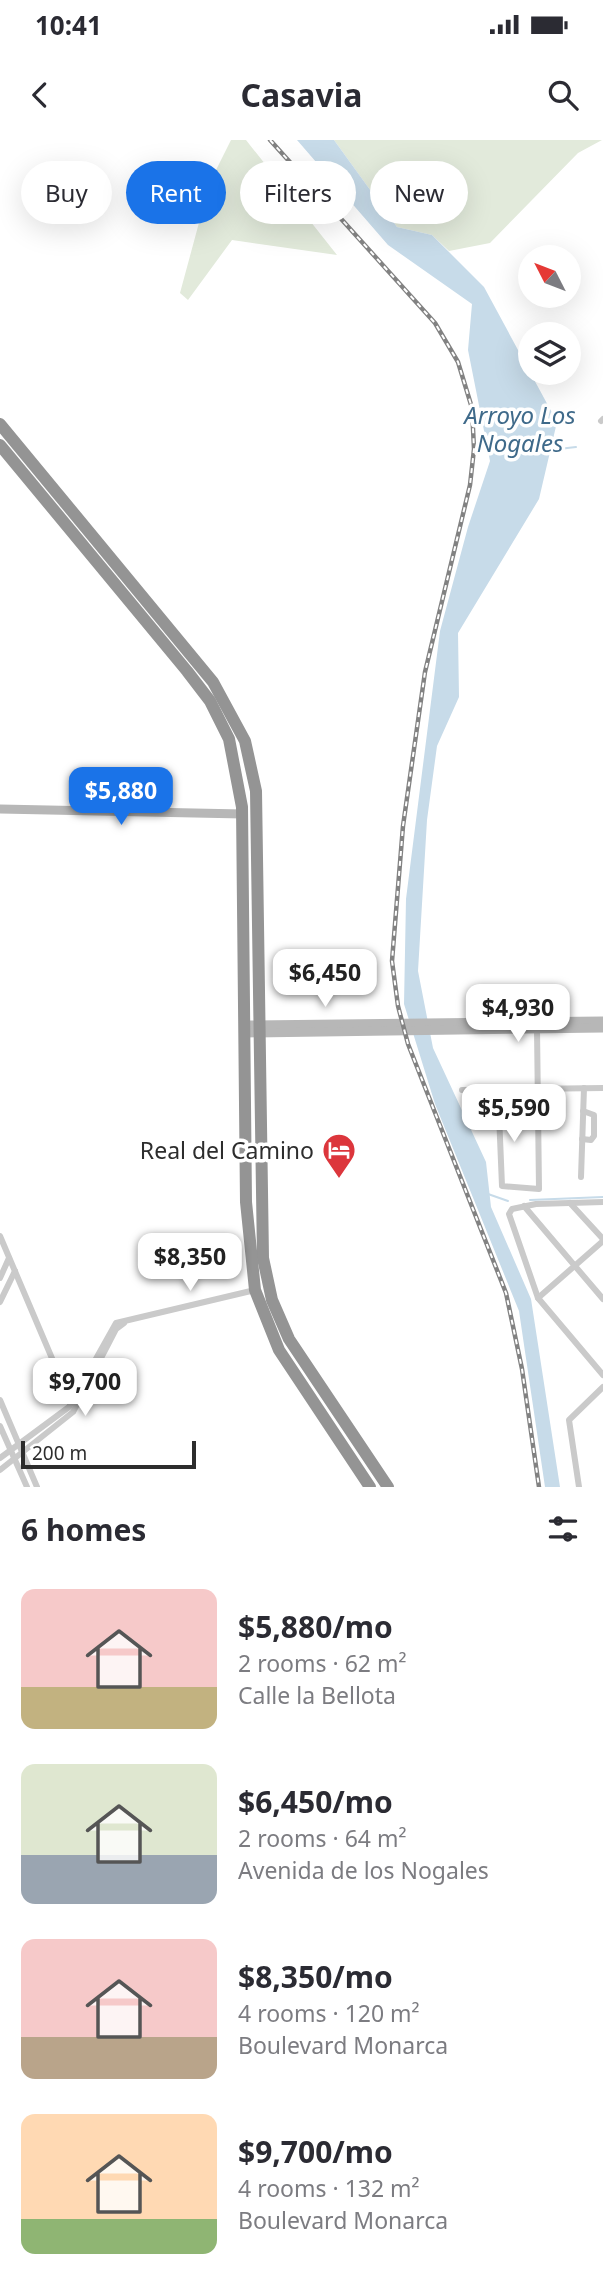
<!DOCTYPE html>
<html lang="en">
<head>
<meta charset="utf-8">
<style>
  :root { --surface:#fff; --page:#f7f7f7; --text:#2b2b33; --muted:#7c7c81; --accent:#1a73e8 }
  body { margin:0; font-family:"Noto Sans",sans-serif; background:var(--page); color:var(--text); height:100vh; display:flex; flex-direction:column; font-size:26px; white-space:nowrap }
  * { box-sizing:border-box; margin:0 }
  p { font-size:23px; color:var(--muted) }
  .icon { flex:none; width:38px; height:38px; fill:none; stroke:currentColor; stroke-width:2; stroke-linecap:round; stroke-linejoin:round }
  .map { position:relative; height:1347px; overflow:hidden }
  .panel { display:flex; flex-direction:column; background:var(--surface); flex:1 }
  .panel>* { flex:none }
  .guide { position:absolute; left:21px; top:21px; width:562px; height:63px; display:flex; gap:14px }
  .needle { width:46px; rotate:312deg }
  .buttons { position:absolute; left:518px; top:105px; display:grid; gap:14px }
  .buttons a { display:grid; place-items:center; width:63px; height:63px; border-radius:50%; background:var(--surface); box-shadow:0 7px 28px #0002; font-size:35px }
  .scale { position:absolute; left:21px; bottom:18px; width:175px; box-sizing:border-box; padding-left:7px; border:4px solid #2d2d2d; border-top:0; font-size:19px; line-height:24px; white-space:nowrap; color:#2d2d2d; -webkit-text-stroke:5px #fff; paint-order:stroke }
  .price { position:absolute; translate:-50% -60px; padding:0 16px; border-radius:14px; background:#fff; color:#222; font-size:23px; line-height:46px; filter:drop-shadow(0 2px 4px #0008) }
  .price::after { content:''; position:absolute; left:50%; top:42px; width:21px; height:16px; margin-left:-10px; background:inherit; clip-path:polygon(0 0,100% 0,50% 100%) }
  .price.active { background:var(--accent); color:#fff }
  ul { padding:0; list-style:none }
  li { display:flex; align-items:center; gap:21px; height:175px; padding:0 21px }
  li span { display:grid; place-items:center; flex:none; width:196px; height:140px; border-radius:14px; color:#555 }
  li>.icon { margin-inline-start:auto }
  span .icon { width:84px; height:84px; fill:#fffc; stroke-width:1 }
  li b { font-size:30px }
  h2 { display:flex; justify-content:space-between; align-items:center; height:84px; padding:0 21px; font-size:30px }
  .pill { padding:0 24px; border-radius:32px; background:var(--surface); box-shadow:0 7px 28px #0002; font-size:24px; line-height:63px }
  .pill.active { background:var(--accent); color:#fff }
  .status { display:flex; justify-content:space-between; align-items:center; height:49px; padding:0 35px; background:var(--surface); direction:ltr }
  .status svg { height:19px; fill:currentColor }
  header { display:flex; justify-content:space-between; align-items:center; height:91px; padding:0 21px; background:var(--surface); font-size:32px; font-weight:700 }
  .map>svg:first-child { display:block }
  .green { fill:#e2eadb }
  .water { fill:#c7dbe9 }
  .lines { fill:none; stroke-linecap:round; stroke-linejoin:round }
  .stream { stroke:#c7dbe9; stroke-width:2 }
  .street { stroke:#cacaca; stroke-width:6 }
  .secondary { stroke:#b7b7b7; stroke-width:9 }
  .highway { stroke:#949494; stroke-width:12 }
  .rail-casing { stroke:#828282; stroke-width:4.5 }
  .rail { stroke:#fff; stroke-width:2; stroke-dasharray:5; stroke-linecap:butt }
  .labels { text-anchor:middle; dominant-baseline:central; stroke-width:7; stroke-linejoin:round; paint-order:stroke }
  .poi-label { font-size:23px; fill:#2d2d2d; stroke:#fff; text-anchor:end }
  .water-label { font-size:24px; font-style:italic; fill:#3f6a8a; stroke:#fff }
</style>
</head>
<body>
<div class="status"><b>10:41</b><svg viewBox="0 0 49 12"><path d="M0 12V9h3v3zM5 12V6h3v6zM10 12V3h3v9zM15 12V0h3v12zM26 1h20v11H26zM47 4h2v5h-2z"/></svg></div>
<header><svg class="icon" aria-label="back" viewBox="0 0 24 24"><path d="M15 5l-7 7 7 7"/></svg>Casavia<svg class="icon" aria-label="search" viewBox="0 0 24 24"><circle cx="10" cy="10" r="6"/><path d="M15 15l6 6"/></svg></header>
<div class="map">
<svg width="603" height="1347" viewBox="0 0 603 1347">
  <rect width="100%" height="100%" fill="#fff"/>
  <g class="green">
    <path d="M 231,0 L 246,0 L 337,115 L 232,100 L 188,160 L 180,153 L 210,42 Z"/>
    <path d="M 334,0 L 602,0 L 578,13 L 490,103 L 449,111 L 432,95 L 397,87 Z"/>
  </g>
  <path class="water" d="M 297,0 L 334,0 L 397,87 L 432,95 L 484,147 L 557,282 L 539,359 L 458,493 L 459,557 L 437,606 L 427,680 L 418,831 L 433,908 L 486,1022 L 491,1067 L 531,1159 L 560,1347 L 545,1347 L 519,1171 L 435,964 L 404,864 L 406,759 L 440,491 L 468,387 L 490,321 L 468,210 L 472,164 L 388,105 Z"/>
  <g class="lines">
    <g class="stream">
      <path d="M 550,310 L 576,307"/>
      <path d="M 488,1054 L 508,1061"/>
      <path d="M 530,1060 L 603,1057"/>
    </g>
    <g class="street">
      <path d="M 601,281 L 603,279"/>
      <path d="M 462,950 L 603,948"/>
      <path d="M 498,950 L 502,1046 L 539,1049 L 537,889"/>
      <path d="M 582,999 L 591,1000 L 594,996 L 594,975 L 583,971"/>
      <path d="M 581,1037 L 584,948"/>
      <path d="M 603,1062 L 536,1064 L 512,1069 L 509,1074 L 538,1158 L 603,1235"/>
      <path d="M 570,1063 L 603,1099"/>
      <path d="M 524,1066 L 603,1159"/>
      <path d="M 0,1096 L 71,1263"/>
      <path d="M 0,1138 L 9,1118"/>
      <path d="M 538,1158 L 603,1101"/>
      <path d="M 0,1162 L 15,1131"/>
      <path d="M 0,1260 L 37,1347"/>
      <path d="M 0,1286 L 27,1347"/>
      <path d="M 0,1318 L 69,1267 L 116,1183 L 255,1150"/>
      <path d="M 0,1330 L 73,1272 L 116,1189 L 124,1183"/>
      <path d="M 579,1347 L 569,1280 L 603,1247"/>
    </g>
    <g class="secondary">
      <path d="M 0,669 L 243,674"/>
      <path d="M 246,885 L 603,881"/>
      <path d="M 246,893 L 603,888"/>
    </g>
    <g class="highway">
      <path d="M 0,284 L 213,542 L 245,601 L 256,651 L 263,1118 L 272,1160 L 289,1199 L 388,1347"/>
      <path d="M 0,305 L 187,531 L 210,561 L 229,599 L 242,667 L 246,1062 L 255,1150 L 279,1210 L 370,1347"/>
    </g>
    <defs>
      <path id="rail" d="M 270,0 L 435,183 L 458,222 L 472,268 L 474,309 L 470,345 L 425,532 L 403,686 L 392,821 L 398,866 L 408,904 L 506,1153 L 522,1229 L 539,1347"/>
    </defs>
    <use href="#rail" class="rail-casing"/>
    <use href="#rail" class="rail"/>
  </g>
  <defs>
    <symbol id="hotel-pin" viewBox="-11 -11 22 30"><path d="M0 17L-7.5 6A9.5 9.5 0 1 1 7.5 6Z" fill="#dc363c" stroke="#fff"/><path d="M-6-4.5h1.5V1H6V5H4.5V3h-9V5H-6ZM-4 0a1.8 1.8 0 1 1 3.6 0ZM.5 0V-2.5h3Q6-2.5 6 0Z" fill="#fff"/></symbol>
  </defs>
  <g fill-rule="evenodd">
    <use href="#hotel-pin" x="320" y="991" width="38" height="52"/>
  </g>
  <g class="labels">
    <g class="poi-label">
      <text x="314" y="1010">Real del Camino</text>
    </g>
    <g class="water-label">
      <text x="520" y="274">Arroyo Los<tspan x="520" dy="28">Nogales</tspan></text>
    </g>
  </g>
</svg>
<div class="buttons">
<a><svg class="needle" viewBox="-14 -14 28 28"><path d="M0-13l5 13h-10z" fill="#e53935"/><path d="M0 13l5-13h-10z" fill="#7c7c81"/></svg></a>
<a><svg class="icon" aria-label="layers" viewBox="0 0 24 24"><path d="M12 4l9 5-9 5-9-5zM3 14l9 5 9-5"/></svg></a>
</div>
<div class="scale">200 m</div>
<b class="price active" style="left:121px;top:687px">$5,880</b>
<b class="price" style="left:325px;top:869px">$6,450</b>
<b class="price" style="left:518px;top:904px">$4,930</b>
<b class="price" style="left:514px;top:1004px">$5,590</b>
<b class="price" style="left:190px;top:1153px">$8,350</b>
<b class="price" style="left:85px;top:1278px">$9,700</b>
<div class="guide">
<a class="pill">Buy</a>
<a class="pill active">Rent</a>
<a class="pill">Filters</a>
<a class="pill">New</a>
</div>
</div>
<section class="panel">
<h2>6 homes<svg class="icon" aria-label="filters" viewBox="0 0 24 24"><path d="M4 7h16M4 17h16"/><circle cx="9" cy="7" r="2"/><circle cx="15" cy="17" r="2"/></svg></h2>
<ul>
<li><span style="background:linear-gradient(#f6c9c9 70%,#c2b280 0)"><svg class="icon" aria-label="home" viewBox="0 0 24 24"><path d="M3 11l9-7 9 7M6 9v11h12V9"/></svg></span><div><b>$5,880/mo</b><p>2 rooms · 62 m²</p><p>Calle la Bellota</p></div></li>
<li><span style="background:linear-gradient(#dfe7d0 65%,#9aa5b1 0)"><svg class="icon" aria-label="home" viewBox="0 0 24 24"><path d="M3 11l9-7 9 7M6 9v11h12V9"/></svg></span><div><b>$6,450/mo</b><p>2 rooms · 64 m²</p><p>Avenida de los Nogales</p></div></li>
<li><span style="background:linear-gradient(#f6c9c9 70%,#b9a48a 0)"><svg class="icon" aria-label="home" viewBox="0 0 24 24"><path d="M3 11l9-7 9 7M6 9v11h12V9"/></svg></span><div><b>$8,350/mo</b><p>4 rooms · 120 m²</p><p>Boulevard Monarca</p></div></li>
<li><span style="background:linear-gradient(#ffd9b3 75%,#8fb573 0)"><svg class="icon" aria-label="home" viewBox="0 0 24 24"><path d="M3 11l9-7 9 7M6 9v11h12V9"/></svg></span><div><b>$9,700/mo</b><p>4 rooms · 132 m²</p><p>Boulevard Monarca</p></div></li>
</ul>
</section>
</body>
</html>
